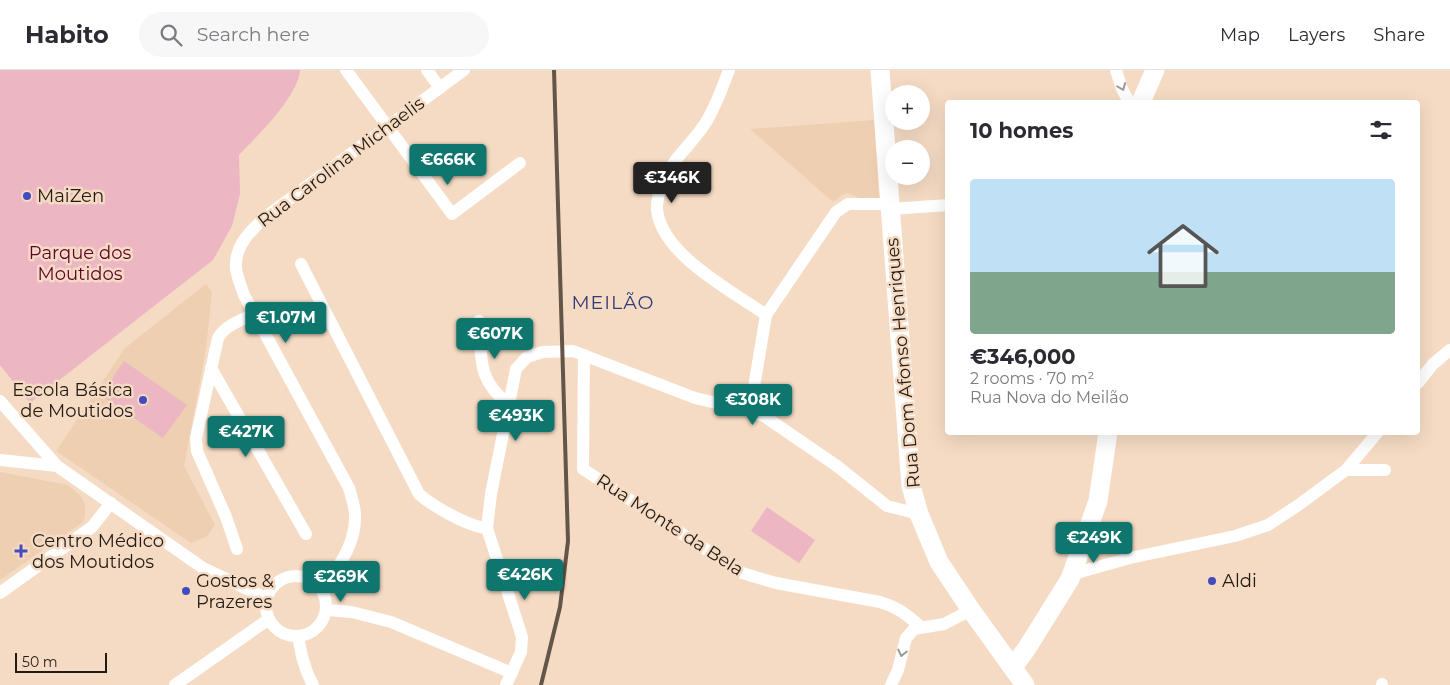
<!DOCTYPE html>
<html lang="en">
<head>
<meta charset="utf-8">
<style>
  :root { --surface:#fff; --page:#f7f7f7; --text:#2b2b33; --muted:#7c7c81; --line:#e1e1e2; --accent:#0f766e }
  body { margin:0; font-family:Montserrat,sans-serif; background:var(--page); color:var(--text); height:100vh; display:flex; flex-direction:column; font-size:19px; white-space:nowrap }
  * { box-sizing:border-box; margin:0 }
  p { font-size:16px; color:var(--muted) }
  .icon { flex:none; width:28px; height:28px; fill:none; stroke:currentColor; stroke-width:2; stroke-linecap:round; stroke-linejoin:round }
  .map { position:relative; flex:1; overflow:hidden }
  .details { position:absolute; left:945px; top:30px; width:475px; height:335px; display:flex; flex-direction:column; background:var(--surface); border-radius:5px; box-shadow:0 5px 20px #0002 }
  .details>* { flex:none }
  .fabs { position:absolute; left:885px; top:15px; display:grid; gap:10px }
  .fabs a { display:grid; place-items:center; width:45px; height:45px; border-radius:50%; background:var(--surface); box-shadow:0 5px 20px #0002; font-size:25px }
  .scale { position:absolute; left:15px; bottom:12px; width:92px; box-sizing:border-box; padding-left:5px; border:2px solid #231a12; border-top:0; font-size:14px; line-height:18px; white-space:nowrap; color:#231a12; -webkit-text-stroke:4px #f5dbc4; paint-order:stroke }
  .price { position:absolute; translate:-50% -42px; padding:0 11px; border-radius:5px; background:var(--accent); color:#fff; font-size:16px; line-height:32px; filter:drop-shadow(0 1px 2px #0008) }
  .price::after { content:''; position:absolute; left:50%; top:30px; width:15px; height:11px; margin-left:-8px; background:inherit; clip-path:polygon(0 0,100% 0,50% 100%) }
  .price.active { background:#222; color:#fff }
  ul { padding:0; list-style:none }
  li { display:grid; align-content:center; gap:10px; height:265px; padding:0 25px }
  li+li { border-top:1px solid var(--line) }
  li span { display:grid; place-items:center; height:155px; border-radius:5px; color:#555 }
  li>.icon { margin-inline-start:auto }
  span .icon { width:90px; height:90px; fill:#fffc; stroke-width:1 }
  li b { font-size:21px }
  h2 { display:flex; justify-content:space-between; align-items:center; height:60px; padding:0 25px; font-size:21px }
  header { display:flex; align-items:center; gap:30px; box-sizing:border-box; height:70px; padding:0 25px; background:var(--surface); border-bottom:1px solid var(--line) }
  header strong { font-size:24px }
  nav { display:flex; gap:28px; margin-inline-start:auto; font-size:18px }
  .search { width:350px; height:45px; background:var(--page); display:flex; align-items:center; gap:12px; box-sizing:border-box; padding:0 18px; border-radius:28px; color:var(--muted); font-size:19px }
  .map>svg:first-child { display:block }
  .built { fill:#eecfb2 }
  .green { fill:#ecb6c2 }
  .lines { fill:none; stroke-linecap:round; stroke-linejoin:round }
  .street { stroke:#fff; stroke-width:12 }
  .secondary { stroke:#fff; stroke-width:19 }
  .rail { stroke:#635548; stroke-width:4 }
  .oneway { stroke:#9c9894 }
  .poi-dot { fill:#444abf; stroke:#f5dbc4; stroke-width:2 }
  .labels { text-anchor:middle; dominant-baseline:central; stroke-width:5; stroke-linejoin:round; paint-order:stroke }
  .street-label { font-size:18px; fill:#231a12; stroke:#f5dbc4 }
  .poi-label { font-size:18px; fill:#231a12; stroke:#f5dbc4; text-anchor:start }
  .park-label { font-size:18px; fill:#60002a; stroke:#f5dbc4 }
  .neighbourhood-label { font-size:19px; letter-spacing:1px; fill:#343c77; stroke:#f5dbc4 }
</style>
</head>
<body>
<header>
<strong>Habito</strong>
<div class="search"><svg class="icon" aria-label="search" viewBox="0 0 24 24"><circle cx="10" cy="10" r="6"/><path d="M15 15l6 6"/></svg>Search here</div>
<nav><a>Map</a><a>Layers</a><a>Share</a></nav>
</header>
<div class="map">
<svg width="1450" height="615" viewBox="0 0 1450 615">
  <rect width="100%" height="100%" fill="#f5dbc4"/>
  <g class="built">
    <path d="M 874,50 L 879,129 L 861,129 L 848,123 L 842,125 L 833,132 L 750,59 Z"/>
    <path d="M 206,214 L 212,222 L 206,279 L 184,396 L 215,455 L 206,467 L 191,473 L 56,381 L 125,278 Z"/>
    <path d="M 0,402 L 68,415 L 80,425 L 85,434 L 85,445 L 83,452 L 0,510 Z"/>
  </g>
  <g class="green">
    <path d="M 0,0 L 300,0 C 298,27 257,66 239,85 L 240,124 L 232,156 L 213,190 L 30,333 L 0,295 Z"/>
    <path d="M 124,291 L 187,335 L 163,368 L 101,325 Z"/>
    <path d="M 767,437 L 815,470 L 799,493 L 751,461 Z"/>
  </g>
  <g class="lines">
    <g class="street">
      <path d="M 346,0 L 452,144 L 520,93"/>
      <path d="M 427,0 L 440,18"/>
      <path d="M 729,0 C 722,18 716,36 706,52 C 696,69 679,83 669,100 C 663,112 656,127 657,140 C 662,185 732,221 766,245"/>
      <path d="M 1116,0 L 1122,19 L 1129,32"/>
      <path d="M 301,194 L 419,424 C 432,436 469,457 487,458"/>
      <path d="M 479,251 C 482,288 476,308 508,334"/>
      <path d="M 584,285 L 583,399 L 742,503 L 776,513 L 880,532 C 899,538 906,544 921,557"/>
      <path d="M 211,298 L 306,464"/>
      <path d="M 1418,313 L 1433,294 L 1450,280"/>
      <path d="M 0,331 L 57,396 L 203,498 L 266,528"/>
      <path d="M 750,341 L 766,245 L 836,142 L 848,134 L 881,134 L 891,139 L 948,135"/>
      <path d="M 0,390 L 57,396"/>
      <path d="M 1346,400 L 1385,400"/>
      <path d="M 237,479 L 226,447 L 197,381 L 196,368 L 218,268 C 225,255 242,250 254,244"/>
      <path d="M 1073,504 L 1130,488 L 1235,466 L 1268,455 L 1297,436 L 1346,400 L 1378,362"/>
      <circle cx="296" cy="536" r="30"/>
      <path d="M 321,517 C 340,497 356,473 355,445 C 355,436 351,426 349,418 L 244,225 C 241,216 237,207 236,198 C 234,175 253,158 268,145 L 464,0"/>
      <path d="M 0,523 L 92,457 L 111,433"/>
      <path d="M 327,540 L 352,542 L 391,552 L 512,603"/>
      <path d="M 298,566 C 301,583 304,599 313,615"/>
      <path d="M 175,615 L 269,549"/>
      <path d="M 506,615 L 521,582 L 522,567 L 487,458 L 491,424 L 516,299 L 527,287 L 543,282 L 573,281 L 695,328 L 750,341 L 764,346 L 837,396 L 887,436 L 919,444"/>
      <path d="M 891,615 L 898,600 L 906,568 L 914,559 L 944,554 L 971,540"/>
      <path d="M 1382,615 L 1382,614"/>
    </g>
    <g class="secondary">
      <path d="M 880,0 L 911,416 L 919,444 L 939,492 L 971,540 L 1025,615"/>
      <path d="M 1141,32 L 1155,0"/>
      <path d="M 1013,597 L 1027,578 L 1070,509 L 1098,431 L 1108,362"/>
    </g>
    <path class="rail" d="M 541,615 L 560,537 L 568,471 L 554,0"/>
  </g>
  <defs><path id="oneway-chevron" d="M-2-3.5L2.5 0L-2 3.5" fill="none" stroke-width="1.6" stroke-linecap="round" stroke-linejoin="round" transform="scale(1.25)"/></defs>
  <g class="oneway">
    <use href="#oneway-chevron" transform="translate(1122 17) rotate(69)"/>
    <use href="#oneway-chevron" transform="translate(902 583) rotate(103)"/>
  </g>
  <g class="poi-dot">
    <circle cx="27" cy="126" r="5"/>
    <circle cx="143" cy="330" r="5"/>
    <path d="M18.5 473.5h5v5h5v5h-5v5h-5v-5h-5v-5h5z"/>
    <circle cx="1212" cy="511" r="5"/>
    <circle cx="186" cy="521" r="5"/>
  </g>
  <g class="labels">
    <g class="street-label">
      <text transform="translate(341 92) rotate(-37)">Rua Carolina Michaelis</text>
      <text transform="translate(903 293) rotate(-95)">Rua Dom Afonso Henriques</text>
      <text transform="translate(670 455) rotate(33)">Rua Monte da Bela</text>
    </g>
    <g class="poi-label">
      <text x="37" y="126">MaiZen</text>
      <text x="133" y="320" text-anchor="end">Escola Básica<tspan x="133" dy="21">de Moutidos</tspan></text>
      <text x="32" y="471">Centro Médico<tspan x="32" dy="21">dos Moutidos</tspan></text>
      <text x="196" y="511">Gostos &amp;<tspan x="196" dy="21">Prazeres</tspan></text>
      <text x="1222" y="511">Aldi</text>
    </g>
    <g class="park-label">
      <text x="80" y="183">Parque dos<tspan x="80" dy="21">Moutidos</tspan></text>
    </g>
    <g class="neighbourhood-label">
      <text x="613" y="232">MEILÃO</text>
    </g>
  </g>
</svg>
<div class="fabs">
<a>+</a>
<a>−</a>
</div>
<div class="scale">50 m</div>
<b class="price" style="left:448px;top:116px">€666K</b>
<b class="price active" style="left:672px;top:134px">€346K</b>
<b class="price" style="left:286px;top:274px">€1.07M</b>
<b class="price" style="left:495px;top:290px">€607K</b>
<b class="price" style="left:753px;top:356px">€308K</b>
<b class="price" style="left:516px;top:372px">€493K</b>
<b class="price" style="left:246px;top:388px">€427K</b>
<b class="price" style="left:1094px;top:494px">€249K</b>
<b class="price" style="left:525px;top:531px">€426K</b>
<b class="price" style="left:341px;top:533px">€269K</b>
<section class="details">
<h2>10 homes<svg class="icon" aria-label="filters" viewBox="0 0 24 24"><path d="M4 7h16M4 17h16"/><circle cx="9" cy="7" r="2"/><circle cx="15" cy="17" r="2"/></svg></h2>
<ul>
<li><span style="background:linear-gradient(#bfe0f5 60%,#7fa58c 0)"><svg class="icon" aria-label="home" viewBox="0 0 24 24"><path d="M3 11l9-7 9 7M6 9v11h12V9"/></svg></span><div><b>€346,000</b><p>2 rooms · 70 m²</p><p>Rua Nova do Meilão</p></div></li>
</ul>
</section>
</div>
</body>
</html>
